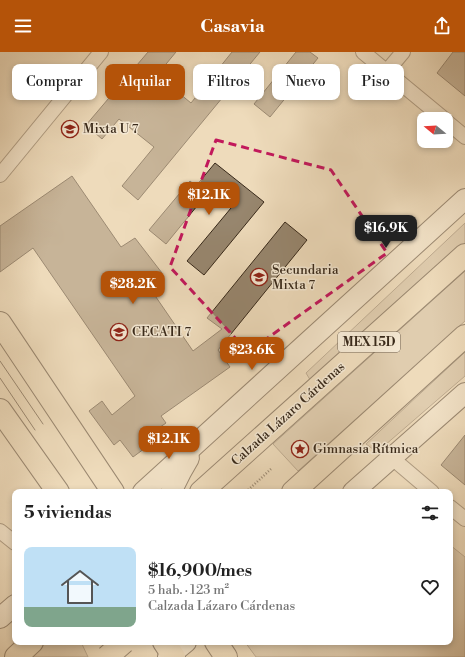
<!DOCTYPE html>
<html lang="es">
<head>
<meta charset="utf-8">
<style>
  :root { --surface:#fff; --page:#f2f2f2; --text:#222; --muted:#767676; --accent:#b45309 }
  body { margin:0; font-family:"Libre Bodoni",serif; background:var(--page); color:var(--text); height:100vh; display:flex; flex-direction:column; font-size:15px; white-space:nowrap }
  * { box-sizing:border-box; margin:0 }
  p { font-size:13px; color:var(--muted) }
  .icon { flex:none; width:22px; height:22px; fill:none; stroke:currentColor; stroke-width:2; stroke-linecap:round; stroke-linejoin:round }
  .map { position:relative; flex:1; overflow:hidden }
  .side { position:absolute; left:12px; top:437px; width:441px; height:156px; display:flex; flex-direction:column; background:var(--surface); border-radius:8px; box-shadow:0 2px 6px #0003 }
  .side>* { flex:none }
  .banner { position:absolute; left:12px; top:12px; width:441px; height:36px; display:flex; gap:8px }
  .needle { width:26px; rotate:288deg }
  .buttons { position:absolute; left:417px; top:60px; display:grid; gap:8px }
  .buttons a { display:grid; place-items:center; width:36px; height:36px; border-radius:8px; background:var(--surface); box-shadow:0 2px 6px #0003; font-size:20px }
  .price { position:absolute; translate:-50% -34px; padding:0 9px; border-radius:8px; background:var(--accent); color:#fff; font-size:13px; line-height:26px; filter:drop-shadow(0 1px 2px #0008) }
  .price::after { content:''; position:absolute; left:50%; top:24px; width:12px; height:9px; margin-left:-6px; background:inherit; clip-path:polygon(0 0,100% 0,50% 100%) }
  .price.current { background:#222; color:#fff }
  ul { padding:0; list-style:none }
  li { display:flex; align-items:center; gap:12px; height:100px; padding:0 12px }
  li span { display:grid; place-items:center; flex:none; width:112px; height:80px; border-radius:8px; color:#555 }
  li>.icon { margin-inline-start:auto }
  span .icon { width:48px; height:48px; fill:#fffc; stroke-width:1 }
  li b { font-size:17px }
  h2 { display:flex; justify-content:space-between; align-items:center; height:48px; padding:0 12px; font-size:17px }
  .pill { padding:0 14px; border-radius:8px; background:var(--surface); box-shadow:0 2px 6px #0003; font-size:14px; line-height:36px }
  .pill.current { background:var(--accent); color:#fff }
  header { display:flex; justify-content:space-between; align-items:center; height:52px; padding:0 12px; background:var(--accent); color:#fff; font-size:18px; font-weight:700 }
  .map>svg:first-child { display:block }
  .green { fill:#cfbda0; stroke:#84735d }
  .building { fill:#97866e; stroke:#38291a }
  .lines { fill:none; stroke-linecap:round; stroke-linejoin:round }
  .minor-casing { stroke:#665642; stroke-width:16 }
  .secondary-casing { stroke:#38291a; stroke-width:22 }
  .primary-casing { stroke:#38291a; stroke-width:24 }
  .motorway-casing { stroke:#38291a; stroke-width:24 }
  .path { stroke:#38291a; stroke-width:2.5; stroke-dasharray:1 2; stroke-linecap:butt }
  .minor { stroke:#f4e8d3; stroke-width:14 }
  .secondary { stroke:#f4e8d3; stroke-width:20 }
  .primary { stroke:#eedbbb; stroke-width:22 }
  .motorway { stroke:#eedbbb; stroke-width:22 }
  .tram { stroke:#38291a; stroke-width:1 }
  .motorway-bridge-casing { stroke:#38291a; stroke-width:24; stroke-linecap:butt }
  .motorway-bridge { stroke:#eedbbb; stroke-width:22 }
  .marked { fill:none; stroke:#c2185b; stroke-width:3; stroke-dasharray:8 5; stroke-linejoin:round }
  .labels { text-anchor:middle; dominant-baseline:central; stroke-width:3; stroke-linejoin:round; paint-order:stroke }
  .shield { fill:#f4e8d3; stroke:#706252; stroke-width:1 }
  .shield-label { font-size:12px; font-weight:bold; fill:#38291a }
  .poi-label { font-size:13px; fill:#38291a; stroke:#f4e8d3; text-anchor:start }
  .street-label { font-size:13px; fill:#38291a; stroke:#f4e8d3 }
</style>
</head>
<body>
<header><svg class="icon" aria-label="menu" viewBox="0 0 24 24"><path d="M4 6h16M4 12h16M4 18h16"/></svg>Casavia<svg class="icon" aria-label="share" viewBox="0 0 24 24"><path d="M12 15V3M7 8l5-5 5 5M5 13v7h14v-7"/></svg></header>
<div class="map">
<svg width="465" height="605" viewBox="0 0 465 605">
  <rect width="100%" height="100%" fill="#eedbbb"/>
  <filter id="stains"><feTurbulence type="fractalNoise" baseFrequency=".005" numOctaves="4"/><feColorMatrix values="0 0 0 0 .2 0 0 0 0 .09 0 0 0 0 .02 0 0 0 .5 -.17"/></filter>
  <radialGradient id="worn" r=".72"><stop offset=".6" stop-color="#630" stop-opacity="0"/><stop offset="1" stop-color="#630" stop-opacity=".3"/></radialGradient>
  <g class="green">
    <path d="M 465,171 L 465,192 L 312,331 L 306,321 Z"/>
    <path d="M 465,219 L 465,269 L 298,419 L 273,392 Z"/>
    <path d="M 465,300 L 465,324 L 377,400 L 366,392 Z"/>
    <path d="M 450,493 L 465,505 L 465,605 L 256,605 L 245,590 L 450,590 Z"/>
    <path d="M 23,590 L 81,590 L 88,605 L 7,605 Z"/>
  </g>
  <g class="building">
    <path d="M 148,0 L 176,0 L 157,23 L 191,51 L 232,0 L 260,0 L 138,148 L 122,134 L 154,95 L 119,67 L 102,87 L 86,73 Z"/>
    <path d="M 296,0 L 310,0 L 318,6 L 270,65 L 254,52 Z"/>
    <path d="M 453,0 L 465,0 L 465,44 L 437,21 Z"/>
    <path d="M 215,111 L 264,150 L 204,223 L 187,209 L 236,150 L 234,148 L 234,147 L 215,132 L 166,192 L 149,178 L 190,129 L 196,134 Z"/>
    <path d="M 72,124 L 121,195 L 135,186 L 162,221 L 147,232 L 193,299 L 222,277 L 207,266 L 285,170 L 307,188 L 218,298 L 230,315 L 161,364 L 166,371 L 147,384 L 152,391 L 133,405 L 120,388 L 114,393 L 89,359 L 102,349 L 112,363 L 135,344 L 33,196 L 0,220 L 0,174 Z"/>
    <path d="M 465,383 L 465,433 L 441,413 Z"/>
  </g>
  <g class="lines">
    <defs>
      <g id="minor">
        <path d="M 363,0 L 444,67"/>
        <path d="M 387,19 L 403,0"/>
        <path d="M 446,69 L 465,85"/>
        <path d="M 0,123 L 101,0"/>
        <path d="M 392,406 L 432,440"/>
        <path d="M 450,455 L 465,467"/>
        <path d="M 0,479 L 15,491"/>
      </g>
      <g id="secondary">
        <path d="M 143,440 L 465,147"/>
        <path d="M 171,440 L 181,420 L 189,406"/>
        <path d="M 353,440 L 465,341"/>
        <path d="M 0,566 L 15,553"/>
        <path d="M 168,605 L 186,590"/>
      </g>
      <g id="primary">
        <path d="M 0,271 L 113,440"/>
        <path d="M 0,358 L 58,440"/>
        <path d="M 164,590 L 174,605"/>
        <path d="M 216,590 L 226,605"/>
      </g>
      <g id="motorway">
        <path d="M 201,440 L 465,203"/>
        <path d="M 293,440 L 465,284"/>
        <path d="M 16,605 L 32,590"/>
      </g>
    </defs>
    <use href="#minor" class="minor-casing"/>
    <use href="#secondary" class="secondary-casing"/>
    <use href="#primary" class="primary-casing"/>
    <use href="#motorway" class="motorway-casing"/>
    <path class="path" d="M 246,440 L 271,417"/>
    <use href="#minor" class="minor"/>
    <use href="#secondary" class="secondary"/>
    <use href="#primary" class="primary"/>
    <use href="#motorway" class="motorway"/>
    <g class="tram">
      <path d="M 0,309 L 43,372"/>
      <path d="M 0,326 L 35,378"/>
    </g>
    <defs>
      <path id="motorway-bridge" d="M 107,605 L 124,590"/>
    </defs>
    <use href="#motorway-bridge" class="motorway-bridge-casing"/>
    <use href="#motorway-bridge" class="motorway-bridge"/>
  </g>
  <path d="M0 0H465V605H0ZM 216,88 L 331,118 L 387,201 L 248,300 L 170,215 Z" fill="#eedbbb" fill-opacity=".55" fill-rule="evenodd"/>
  <path class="marked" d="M 216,88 L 331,118 L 387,201 L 248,300 L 170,215 Z"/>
  <defs>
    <symbol id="school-ring" viewBox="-11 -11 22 22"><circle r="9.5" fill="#f4e8d3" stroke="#8f2418" stroke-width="1.5"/><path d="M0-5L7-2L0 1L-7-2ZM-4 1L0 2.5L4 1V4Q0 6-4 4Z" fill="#8f2418"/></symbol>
    <symbol id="sight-ring" viewBox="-11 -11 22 22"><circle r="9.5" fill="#f4e8d3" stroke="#8f2418" stroke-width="1.5"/><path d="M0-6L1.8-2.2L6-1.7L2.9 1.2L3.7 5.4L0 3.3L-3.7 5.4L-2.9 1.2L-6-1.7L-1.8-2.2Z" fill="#8f2418"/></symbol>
  </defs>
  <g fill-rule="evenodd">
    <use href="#school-ring" x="60" y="67" width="20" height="20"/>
    <use href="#school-ring" x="249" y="215" width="20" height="20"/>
    <use href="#school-ring" x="109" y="270" width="20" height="20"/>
    <use href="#sight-ring" x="290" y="387" width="20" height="20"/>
  </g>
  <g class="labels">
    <rect class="shield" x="338" y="280" width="62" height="20" rx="3"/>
    <g class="shield-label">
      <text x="369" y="290">MEX 15D</text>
    </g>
    <g class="poi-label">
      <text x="83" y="77">Mixta U 7</text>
      <text x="272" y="218">Secundaria<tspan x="272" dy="15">Mixta 7</tspan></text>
      <text x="132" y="280">CECATI 7</text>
      <text x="313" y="397">Gimnasia Rítmica</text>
    </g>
    <g class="street-label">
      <text transform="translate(288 362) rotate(-42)">Calzada Lázaro Cárdenas</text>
    </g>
  </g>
  <rect width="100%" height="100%" filter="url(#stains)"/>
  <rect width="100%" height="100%" fill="url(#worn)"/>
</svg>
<div class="buttons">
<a><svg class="needle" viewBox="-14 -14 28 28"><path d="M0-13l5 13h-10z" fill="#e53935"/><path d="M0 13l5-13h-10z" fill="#767676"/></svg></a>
</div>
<b class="price" style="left:209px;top:164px">$12.1K</b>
<b class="price current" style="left:386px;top:197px">$16.9K</b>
<b class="price" style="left:133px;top:253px">$28.2K</b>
<b class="price" style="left:252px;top:319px">$23.6K</b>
<b class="price" style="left:169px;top:408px">$12.1K</b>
<div class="banner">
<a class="pill">Comprar</a>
<a class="pill current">Alquilar</a>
<a class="pill">Filtros</a>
<a class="pill">Nuevo</a>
<a class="pill">Piso</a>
</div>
<section class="side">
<h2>5 viviendas<svg class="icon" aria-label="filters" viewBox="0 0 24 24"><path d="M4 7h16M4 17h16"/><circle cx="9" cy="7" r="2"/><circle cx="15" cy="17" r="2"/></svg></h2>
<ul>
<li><span style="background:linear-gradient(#bfe0f5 75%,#7fa58c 0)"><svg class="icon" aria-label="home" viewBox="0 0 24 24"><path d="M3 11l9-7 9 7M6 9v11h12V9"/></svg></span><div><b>$16,900/mes</b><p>5 hab. · 123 m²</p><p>Calzada Lázaro Cárdenas</p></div><svg class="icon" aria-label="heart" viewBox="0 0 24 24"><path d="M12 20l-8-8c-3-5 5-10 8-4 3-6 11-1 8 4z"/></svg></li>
</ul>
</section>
</div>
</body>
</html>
